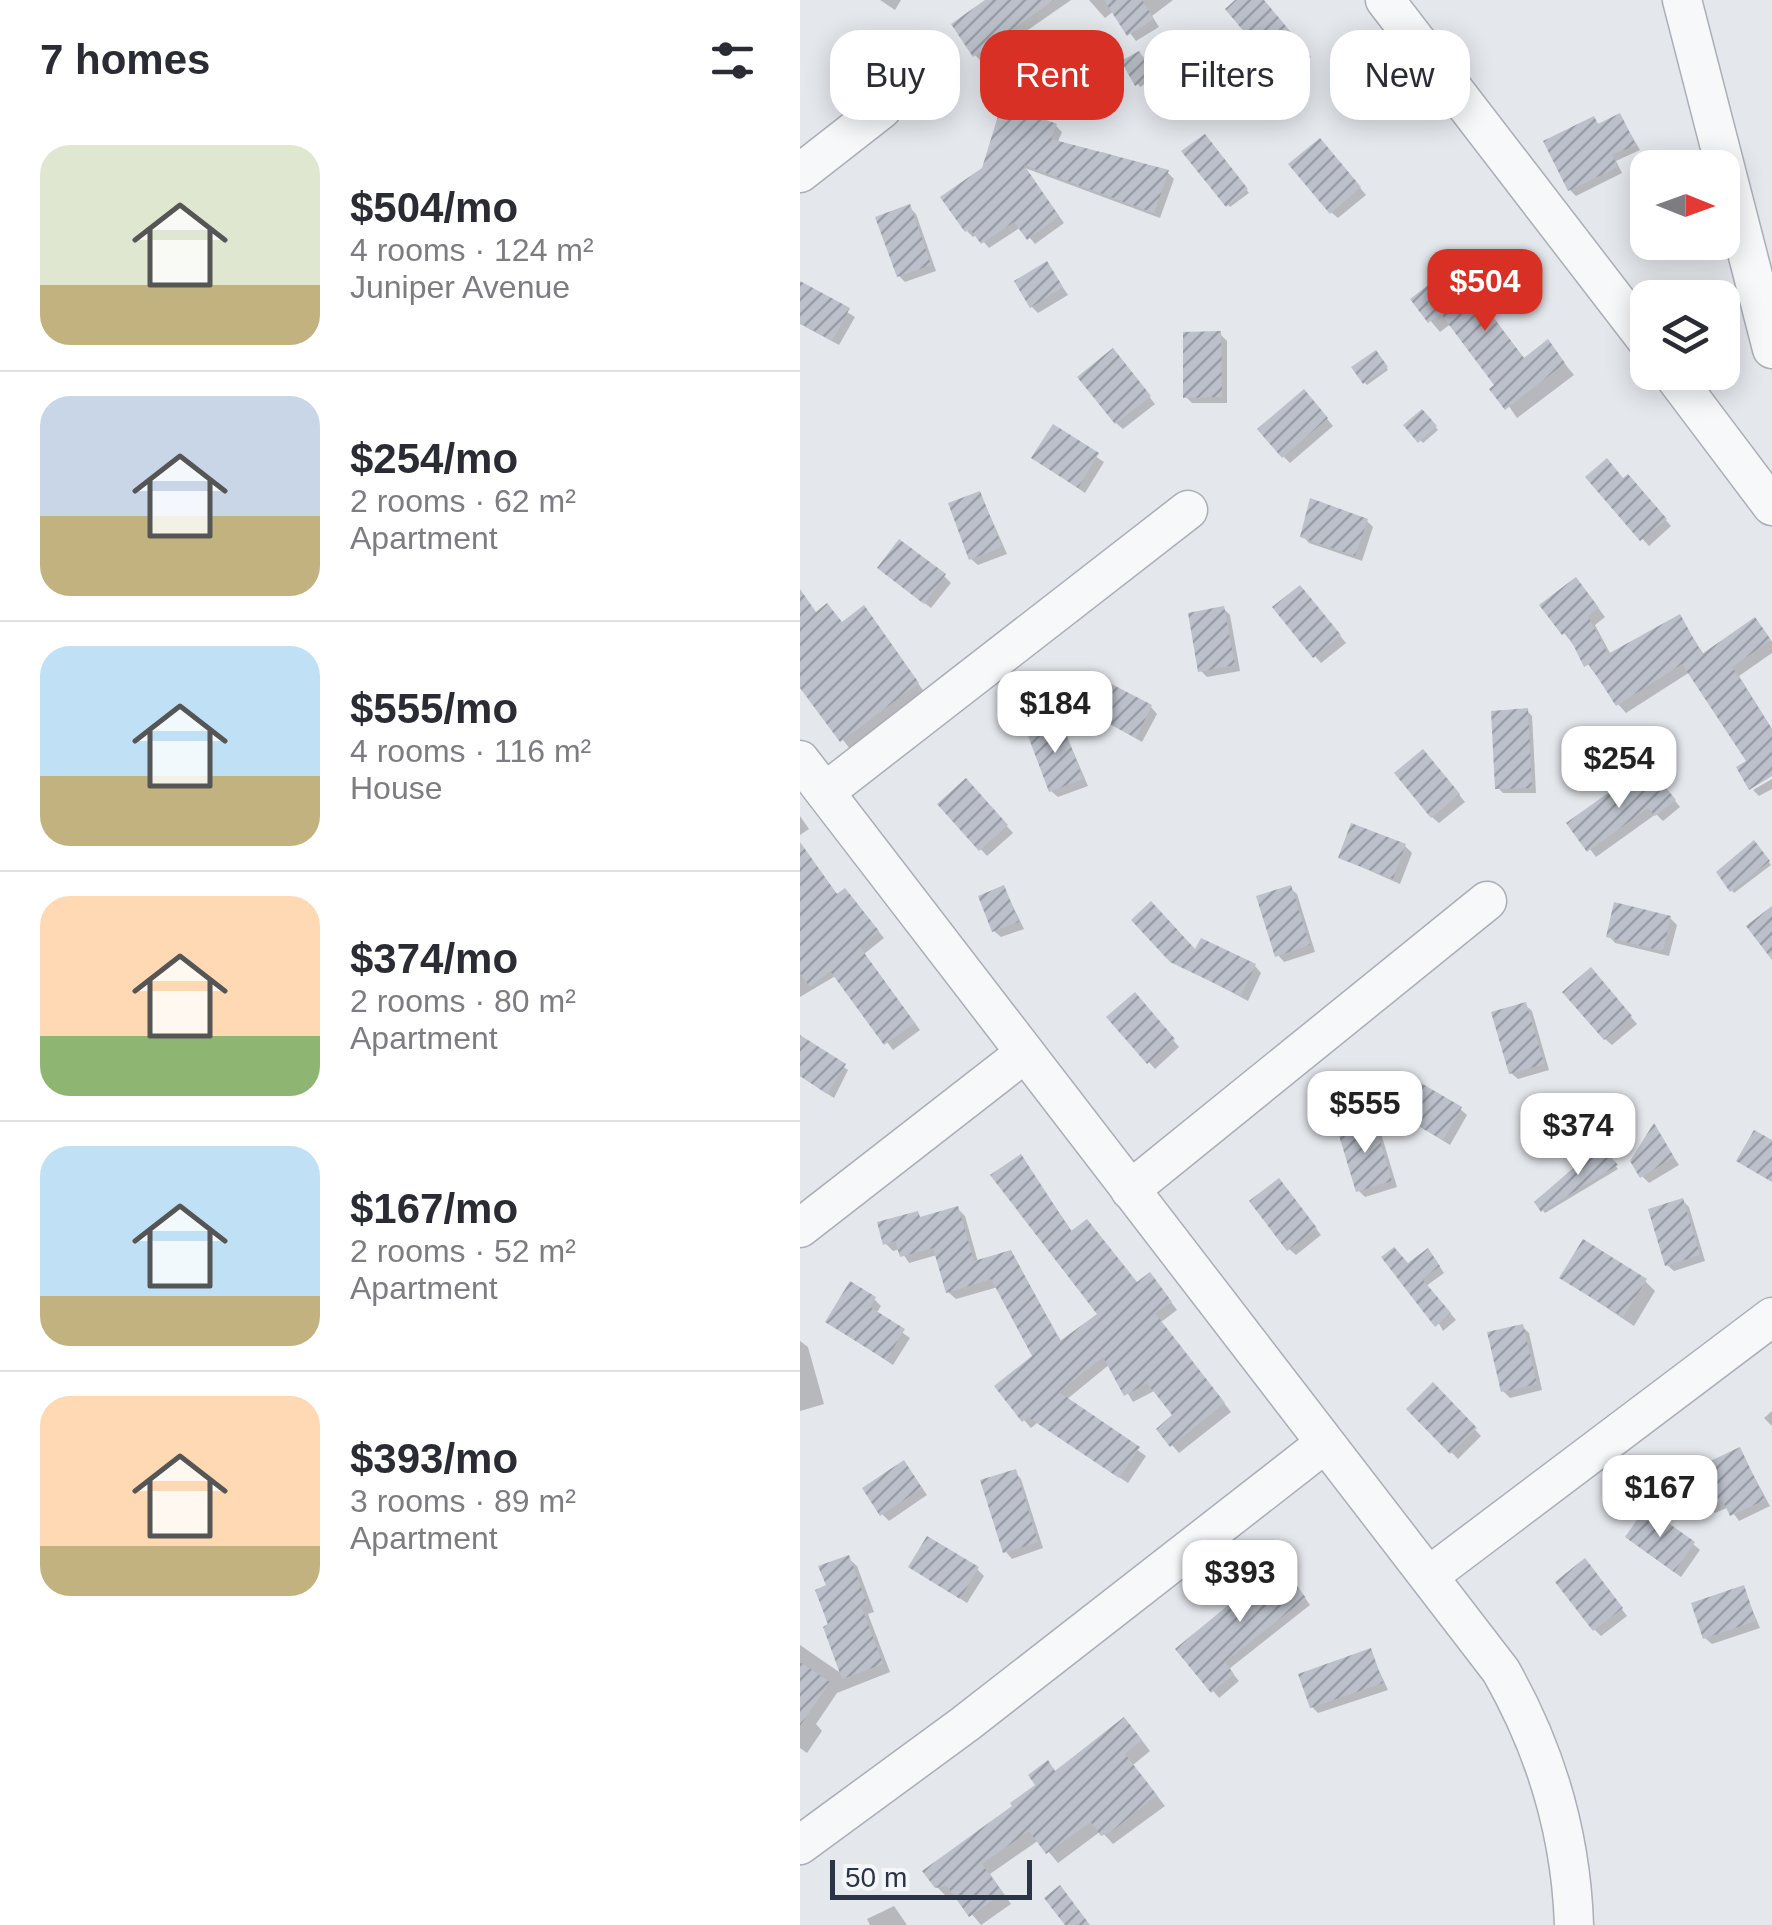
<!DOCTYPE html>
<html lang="en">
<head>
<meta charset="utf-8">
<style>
  :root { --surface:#fff; --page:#f7f7f7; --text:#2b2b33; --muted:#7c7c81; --line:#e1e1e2; --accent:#d93025 }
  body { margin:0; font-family:Helvetica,sans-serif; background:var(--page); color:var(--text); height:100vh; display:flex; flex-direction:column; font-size:38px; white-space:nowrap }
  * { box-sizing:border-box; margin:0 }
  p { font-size:32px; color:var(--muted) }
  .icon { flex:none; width:55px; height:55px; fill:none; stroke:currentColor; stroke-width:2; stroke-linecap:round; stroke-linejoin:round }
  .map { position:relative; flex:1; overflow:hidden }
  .panel { display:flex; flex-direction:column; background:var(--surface); width:800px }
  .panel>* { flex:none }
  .top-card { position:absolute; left:30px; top:30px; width:790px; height:90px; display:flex; gap:20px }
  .needle { width:65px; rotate:91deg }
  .controls { position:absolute; left:830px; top:150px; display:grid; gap:20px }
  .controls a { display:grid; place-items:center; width:110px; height:110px; border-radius:20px; background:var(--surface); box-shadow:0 5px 25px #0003; font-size:50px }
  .scale { position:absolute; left:30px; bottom:25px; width:202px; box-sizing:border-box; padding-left:10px; border:5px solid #2b3445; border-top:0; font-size:28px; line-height:35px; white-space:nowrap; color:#2b3445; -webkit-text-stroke:8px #f4f6f9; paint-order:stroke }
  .price { position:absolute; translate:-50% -85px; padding:0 22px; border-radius:20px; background:#fff; color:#222; font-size:32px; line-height:65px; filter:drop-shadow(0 2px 5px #0008) }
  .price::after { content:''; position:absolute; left:50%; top:60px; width:30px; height:22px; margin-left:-15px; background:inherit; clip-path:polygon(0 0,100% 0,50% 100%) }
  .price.selected { background:var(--accent); color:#fff }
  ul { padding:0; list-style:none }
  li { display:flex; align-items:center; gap:30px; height:250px; padding:0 40px }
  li+li { border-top:2px solid var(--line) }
  li span { display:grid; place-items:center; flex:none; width:280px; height:200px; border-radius:30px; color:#555 }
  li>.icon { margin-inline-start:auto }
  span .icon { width:120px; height:120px; fill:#fffc; stroke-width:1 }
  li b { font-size:42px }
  h2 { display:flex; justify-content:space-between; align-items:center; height:120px; padding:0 40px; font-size:42px }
  .chip { padding:0 35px; border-radius:30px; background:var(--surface); box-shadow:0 5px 25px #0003; font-size:35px; line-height:90px }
  .chip.selected { background:var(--accent); color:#fff }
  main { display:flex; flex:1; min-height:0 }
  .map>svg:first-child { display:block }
  .shadow { fill:#0003 }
  .building { fill:url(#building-hatch) }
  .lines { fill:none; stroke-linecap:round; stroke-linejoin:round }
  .minor-casing { stroke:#a9aeb7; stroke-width:41 }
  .minor { stroke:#f7f8fa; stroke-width:38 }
</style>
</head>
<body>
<main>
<section class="panel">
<h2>7 homes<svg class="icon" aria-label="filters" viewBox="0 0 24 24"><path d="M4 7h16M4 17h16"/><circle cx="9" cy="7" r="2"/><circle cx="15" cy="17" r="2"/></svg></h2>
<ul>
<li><span style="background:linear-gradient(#dfe7d0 70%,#c2b280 0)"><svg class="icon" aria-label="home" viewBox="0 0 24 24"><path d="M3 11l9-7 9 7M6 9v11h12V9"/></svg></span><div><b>$504/mo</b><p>4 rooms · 124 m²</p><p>Juniper Avenue</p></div></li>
<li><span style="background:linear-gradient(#c9d6e8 60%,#c2b280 0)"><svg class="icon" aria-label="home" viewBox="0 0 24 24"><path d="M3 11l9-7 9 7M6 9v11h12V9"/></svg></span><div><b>$254/mo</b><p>2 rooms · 62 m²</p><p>Apartment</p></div></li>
<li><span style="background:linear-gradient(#bfe0f5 65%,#c2b280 0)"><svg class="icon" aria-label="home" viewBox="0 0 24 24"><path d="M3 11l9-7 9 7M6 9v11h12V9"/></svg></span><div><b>$555/mo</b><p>4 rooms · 116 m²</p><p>House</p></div></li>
<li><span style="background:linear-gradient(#ffd9b3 70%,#8fb573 0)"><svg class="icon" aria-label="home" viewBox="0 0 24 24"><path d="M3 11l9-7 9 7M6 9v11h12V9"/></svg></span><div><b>$374/mo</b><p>2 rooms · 80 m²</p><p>Apartment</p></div></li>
<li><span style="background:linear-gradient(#bfe0f5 75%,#c2b280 0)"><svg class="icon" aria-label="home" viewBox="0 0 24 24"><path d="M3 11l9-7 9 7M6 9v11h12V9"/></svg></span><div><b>$167/mo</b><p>2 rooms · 52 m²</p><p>Apartment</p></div></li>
<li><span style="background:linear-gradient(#ffd9b3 75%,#c2b280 0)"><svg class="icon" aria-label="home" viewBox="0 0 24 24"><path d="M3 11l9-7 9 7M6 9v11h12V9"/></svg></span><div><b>$393/mo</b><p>3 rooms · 89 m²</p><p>Apartment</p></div></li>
</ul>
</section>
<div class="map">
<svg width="972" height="1925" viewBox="0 0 972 1925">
  <defs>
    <pattern id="building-hatch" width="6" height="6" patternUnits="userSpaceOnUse" patternTransform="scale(2.5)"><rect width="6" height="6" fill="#bbc0ca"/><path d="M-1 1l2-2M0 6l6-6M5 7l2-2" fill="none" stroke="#989da6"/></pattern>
  </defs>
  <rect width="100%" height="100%" fill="#e4e7ec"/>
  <g class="shadow">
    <path d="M 80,0 L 101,0 L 95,10 Z"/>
    <path d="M 189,0 L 271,0 L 182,62 L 175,55 Z"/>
    <path d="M 289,0 L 373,0 L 352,16 L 359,27 L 336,41 L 314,11 L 305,18 Z"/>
    <path d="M 439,0 L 462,0 L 511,57 L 487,78 Z"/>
    <path d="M 342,56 L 356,77 L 340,87 L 324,62 Z"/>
    <path d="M 820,116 L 840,150 L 816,161 L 822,173 L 776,196 L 770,190 L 793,119 L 800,125 Z"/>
    <path d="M 256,126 L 262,132 L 257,144 L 300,158 L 302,152 L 368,173 L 374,179 L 360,218 L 225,168 L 264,223 L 235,244 L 221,227 L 189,248 L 177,234 L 173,237 L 167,231 Z"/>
    <path d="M 405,137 L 449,193 L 430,207 L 385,151 Z"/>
    <path d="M 526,147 L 566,195 L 538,218 L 531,212 Z"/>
    <path d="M 109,207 L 116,214 L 136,271 L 105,282 L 99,276 Z"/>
    <path d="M 247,264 L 268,295 L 238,313 L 232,307 Z"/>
    <path d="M 680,267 L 694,286 L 679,298 L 725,360 L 748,343 L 774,375 L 717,418 L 652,323 L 640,332 L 613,300 Z"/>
    <path d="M 0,284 L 55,317 L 39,345 L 0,324 Z"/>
    <path d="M 420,334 L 427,341 L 427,403 L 392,403 L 386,397 Z"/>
    <path d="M 578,355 L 588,370 L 567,385 L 565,383 Z"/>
    <path d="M 319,358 L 355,404 L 323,429 L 316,423 Z"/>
    <path d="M 510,398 L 533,426 L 490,463 L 483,456 Z"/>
    <path d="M 622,412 L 638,430 L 623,443 L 607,425 Z"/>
    <path d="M 253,428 L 304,462 L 285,493 L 234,458 Z"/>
    <path d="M 788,478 L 834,483 L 871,526 L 849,546 Z"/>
    <path d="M 180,493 L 207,554 L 178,565 L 171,559 Z"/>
    <path d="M 567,521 L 573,527 L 562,561 L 509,543 L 503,536 Z"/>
    <path d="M 87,574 L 144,576 L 151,583 L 131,608 Z"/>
    <path d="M 784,589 L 805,617 L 795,625 L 811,655 L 880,617 L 904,655 L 955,620 L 963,629 L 972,642 L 972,653 L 939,676 L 972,729 L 949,762 L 890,672 L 826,713 L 818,704 L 743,605 Z"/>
    <path d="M 506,594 L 546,643 L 521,663 L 515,656 Z"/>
    <path d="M 64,608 L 125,693 L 50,749 L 0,683 L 0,609 L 43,625 Z"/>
    <path d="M 424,609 L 430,615 L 440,671 L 407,677 L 400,670 Z"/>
    <path d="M 351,707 L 357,714 L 342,742 L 284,709 Z"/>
    <path d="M 727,711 L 732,716 L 736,793 L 703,793 L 697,787 Z"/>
    <path d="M 261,723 L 288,786 L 258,797 L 251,791 Z"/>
    <path d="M 629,758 L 665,802 L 639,823 L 632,817 Z"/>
    <path d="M 972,779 L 972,789 L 959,796 L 953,790 Z"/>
    <path d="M 166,781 L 213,833 L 187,856 L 140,804 Z"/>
    <path d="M 859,781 L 880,807 L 863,821 L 856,814 L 796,857 L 770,823 Z"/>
    <path d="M 0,816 L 9,829 L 0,835 Z"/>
    <path d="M 954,843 L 971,865 L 934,893 L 919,873 Z"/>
    <path d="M 605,846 L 612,853 L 600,884 L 541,858 Z"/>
    <path d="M 0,870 L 38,897 L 51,898 L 84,938 L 64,954 L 120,1030 L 93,1050 L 37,975 L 0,997 Z"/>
    <path d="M 204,888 L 224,929 L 201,937 L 194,931 Z"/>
    <path d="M 490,888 L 497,894 L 515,952 L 484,962 L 478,955 Z"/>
    <path d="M 870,918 L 877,925 L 869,956 L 815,943 L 809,936 Z"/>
    <path d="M 371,960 L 455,966 L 461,973 L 448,1001 Z"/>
    <path d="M 797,977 L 837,1024 L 812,1045 L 805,1039 Z"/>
    <path d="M 341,1002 L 379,1047 L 355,1069 L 349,1062 Z"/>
    <path d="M 725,1005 L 732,1011 L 749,1070 L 718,1079 L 711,1073 Z"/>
    <path d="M 0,1038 L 48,1070 L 34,1098 L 0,1076 Z"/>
    <path d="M 660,1109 L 667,1115 L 650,1145 L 593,1110 Z"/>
    <path d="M 573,1124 L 580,1130 L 597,1187 L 565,1197 L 558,1190 Z"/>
    <path d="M 854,1127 L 879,1165 L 849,1183 L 842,1176 Z"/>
    <path d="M 800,1148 L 818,1169 L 745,1213 L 737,1203 Z"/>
    <path d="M 221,1157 L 273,1233 L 338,1284 L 357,1283 L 377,1310 L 361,1322 L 431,1412 L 379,1453 L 372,1445 L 376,1416 L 356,1390 L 333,1402 L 310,1364 L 266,1400 L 346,1456 L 328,1483 L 237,1423 L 231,1428 L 224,1420 L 235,1356 L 198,1287 L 156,1299 L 148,1292 L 137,1255 L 109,1263 L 100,1249 L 93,1251 L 85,1243 L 117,1214 L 122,1219 L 158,1209 L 165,1216 L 178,1262 L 211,1252 L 262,1343 L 301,1315 Z"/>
    <path d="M 485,1188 L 521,1235 L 496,1255 L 489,1249 Z"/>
    <path d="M 883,1201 L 889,1207 L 905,1261 L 874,1271 L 867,1265 Z"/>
    <path d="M 634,1258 L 644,1273 L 626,1286 L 656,1320 L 643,1331 L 608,1266 Z"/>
    <path d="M 762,1278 L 845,1281 L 855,1291 L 834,1326 Z"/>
    <path d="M 74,1299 L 81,1306 L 76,1314 L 110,1338 L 93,1365 L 28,1322 Z"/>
    <path d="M 722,1326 L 729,1333 L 742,1390 L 710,1398 L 703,1391 Z"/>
    <path d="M 0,1341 L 8,1347 L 24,1404 L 0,1411 Z"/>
    <path d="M 633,1386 L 681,1436 L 658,1459 L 610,1409 Z"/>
    <path d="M 972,1411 L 972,1426 L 964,1418 Z"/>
    <path d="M 940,1450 L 970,1506 L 939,1521 L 929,1507 L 915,1513 L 909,1507 Z"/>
    <path d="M 110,1470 L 127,1495 L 89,1521 L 82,1514 Z"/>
    <path d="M 215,1472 L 221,1479 L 243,1548 L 212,1559 L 206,1552 Z"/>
    <path d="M 835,1544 L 893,1544 L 900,1550 L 881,1577 Z"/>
    <path d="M 48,1558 L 57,1566 L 74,1612 L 68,1614 L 90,1672 L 37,1693 L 16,1724 L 22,1731 L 7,1753 L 0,1748 L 0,1645 L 42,1674 L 18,1591 L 29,1587 Z"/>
    <path d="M 112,1567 L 177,1569 L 184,1576 L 167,1603 Z"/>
    <path d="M 483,1567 L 510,1605 L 429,1669 L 439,1681 L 419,1698 L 379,1649 Z"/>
    <path d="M 791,1568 L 827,1616 L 801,1636 L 795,1630 Z"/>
    <path d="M 943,1588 L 960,1628 L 912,1644 L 905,1638 Z"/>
    <path d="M 570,1651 L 588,1690 L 518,1713 L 512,1707 Z"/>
    <path d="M 334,1730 L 350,1751 L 333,1765 L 365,1806 L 313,1844 L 301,1831 L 258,1863 L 239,1840 L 190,1874 L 211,1904 L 181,1925 L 156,1895 L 147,1897 L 137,1887 L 238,1786 Z"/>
    <path d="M 94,1906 L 107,1925 L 70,1925 L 67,1919 Z"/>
  </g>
  <g class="building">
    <path d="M 185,0 L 254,0 L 173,57 L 151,24 Z"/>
    <path d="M 304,0 L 342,0 L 354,19 L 327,36 Z"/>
    <path d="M 435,0 L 464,0 L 506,50 L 479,73 L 425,9 Z"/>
    <path d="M 339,51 L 355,73 L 335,86 L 321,61 Z"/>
    <path d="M 202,103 L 257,124 L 251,139 L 369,170 L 354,213 L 224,165 L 259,216 L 227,240 L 214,222 L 181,244 L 170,229 L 165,232 L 140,197 L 182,168 Z"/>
    <path d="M 820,113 L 836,145 L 812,155 L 818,167 L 768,191 L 743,141 L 794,116 L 798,124 Z"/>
    <path d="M 405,134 L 448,189 L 426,207 L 381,151 Z"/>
    <path d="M 520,138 L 561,187 L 530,214 L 488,164 Z"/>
    <path d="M 110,204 L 131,265 L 97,277 L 75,217 Z"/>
    <path d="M 670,253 L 686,275 L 670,287 L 724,358 L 748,339 L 765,363 L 705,410 L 689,389 L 694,385 L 641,314 L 628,323 L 610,299 Z"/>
    <path d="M 247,261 L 263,287 L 230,308 L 214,281 Z"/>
    <path d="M 0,281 L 50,308 L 32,341 L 0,323 Z"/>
    <path d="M 421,331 L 422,397 L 383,398 L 383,332 Z"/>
    <path d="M 313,348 L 351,396 L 315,424 L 277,377 Z"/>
    <path d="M 576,350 L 588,367 L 563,384 L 551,367 Z"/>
    <path d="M 504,389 L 528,418 L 482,458 L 457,429 Z"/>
    <path d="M 622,409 L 637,426 L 618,443 L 603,425 Z"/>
    <path d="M 253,424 L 299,453 L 278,488 L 231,458 Z"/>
    <path d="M 807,458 L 823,478 L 828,474 L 867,519 L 840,541 L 785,477 Z"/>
    <path d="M 180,491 L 202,547 L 169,560 L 148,503 Z"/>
    <path d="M 510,498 L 568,519 L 555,556 L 500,537 Z"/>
    <path d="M 99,539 L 146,574 L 124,604 L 77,568 Z"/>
    <path d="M 776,577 L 799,608 L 788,616 L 808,654 L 880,614 L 902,654 L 955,617 L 971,640 L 932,667 L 972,729 L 972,776 L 949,790 L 936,767 L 946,761 L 882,664 L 816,706 L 789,664 L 784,667 L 767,632 L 762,635 L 739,605 Z"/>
    <path d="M 500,585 L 541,635 L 513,658 L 472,607 Z"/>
    <path d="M 0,589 L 16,612 L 27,603 L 42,622 L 64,605 L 119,683 L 40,742 L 0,688 Z"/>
    <path d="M 424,606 L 435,665 L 398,672 L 388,613 Z"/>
    <path d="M 298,677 L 352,705 L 336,738 L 281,709 Z"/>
    <path d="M 728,708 L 732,788 L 695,789 L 691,711 Z"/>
    <path d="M 261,720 L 283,779 L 249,792 L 227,733 Z"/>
    <path d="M 623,749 L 660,794 L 631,818 L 594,773 Z"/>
    <path d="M 852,771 L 876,800 L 855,816 L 848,808 L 787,852 L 766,823 L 815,788 L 821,796 Z"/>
    <path d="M 166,778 L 208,825 L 179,851 L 137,804 Z"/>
    <path d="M 551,823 L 606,844 L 593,879 L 538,858 Z"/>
    <path d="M 954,840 L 970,861 L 930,892 L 916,872 Z"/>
    <path d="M 0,842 L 37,894 L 45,888 L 79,931 L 60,947 L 115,1023 L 84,1045 L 30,971 L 10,987 L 0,973 Z"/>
    <path d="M 204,885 L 219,922 L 192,932 L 178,896 Z"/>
    <path d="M 491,885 L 510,945 L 475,957 L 456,896 Z"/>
    <path d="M 351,901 L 395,949 L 401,938 L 456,964 L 441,996 L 370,962 L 331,920 Z"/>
    <path d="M 814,902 L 871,916 L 863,951 L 806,937 Z"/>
    <path d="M 972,906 L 972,960 L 946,926 Z"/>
    <path d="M 791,967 L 832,1016 L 804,1040 L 762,992 Z"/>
    <path d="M 335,992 L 375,1039 L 347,1064 L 306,1017 Z"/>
    <path d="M 726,1002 L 744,1064 L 709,1074 L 691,1012 Z"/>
    <path d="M 0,1035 L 46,1064 L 27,1094 L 0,1076 Z"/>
    <path d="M 609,1076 L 662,1107 L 643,1140 L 590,1110 Z"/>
    <path d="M 574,1121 L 592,1181 L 556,1192 L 538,1132 Z"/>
    <path d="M 854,1123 L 874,1157 L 840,1178 L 830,1161 Z"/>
    <path d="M 954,1130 L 972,1140 L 972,1182 L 936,1161 Z"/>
    <path d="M 800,1145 L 818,1165 L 741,1212 L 734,1202 Z"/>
    <path d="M 221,1154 L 271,1231 L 287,1219 L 337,1282 L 350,1272 L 372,1302 L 355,1313 L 425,1403 L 370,1447 L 356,1429 L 372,1415 L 347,1383 L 324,1396 L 303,1357 L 259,1392 L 340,1447 L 319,1478 L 228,1417 L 222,1422 L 194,1386 L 232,1356 L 191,1279 L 146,1293 L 133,1248 L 100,1257 L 95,1241 L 83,1245 L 77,1222 L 118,1211 L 120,1217 L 158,1206 L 174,1261 L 211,1250 L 260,1341 L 297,1314 L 190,1175 Z"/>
    <path d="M 479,1178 L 517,1228 L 487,1251 L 449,1201 Z"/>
    <path d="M 883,1198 L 900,1255 L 865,1266 L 848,1209 Z"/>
    <path d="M 783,1239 L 847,1279 L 823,1317 L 759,1278 Z"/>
    <path d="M 594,1247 L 608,1263 L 628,1248 L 640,1266 L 622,1279 L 651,1313 L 635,1327 L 581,1257 Z"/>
    <path d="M 50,1281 L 76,1297 L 70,1307 L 105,1329 L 86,1360 L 25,1322 Z"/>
    <path d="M 723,1324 L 737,1384 L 701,1392 L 687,1332 Z"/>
    <path d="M 633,1382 L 677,1428 L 650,1454 L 606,1409 Z"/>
    <path d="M 940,1447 L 965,1500 L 930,1516 L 923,1501 L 907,1508 L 889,1471 Z"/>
    <path d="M 104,1460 L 122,1488 L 80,1516 L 62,1488 Z"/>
    <path d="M 216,1469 L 238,1542 L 203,1553 L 180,1480 Z"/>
    <path d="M 846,1507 L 895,1542 L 874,1572 L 825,1537 Z"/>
    <path d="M 127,1536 L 179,1567 L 160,1599 L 108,1567 Z"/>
    <path d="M 49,1555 L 67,1603 L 61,1606 L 83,1664 L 42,1679 L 23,1627 L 28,1624 L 15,1590 L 26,1585 L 18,1566 Z"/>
    <path d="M 477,1558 L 506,1598 L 425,1662 L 434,1674 L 411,1693 L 375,1649 L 460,1579 L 456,1573 Z"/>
    <path d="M 785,1558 L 823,1608 L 793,1631 L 755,1582 Z"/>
    <path d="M 944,1585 L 956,1621 L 903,1639 L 891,1603 Z"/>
    <path d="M 571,1648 L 583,1683 L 510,1708 L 498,1674 Z"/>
    <path d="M 0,1662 L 30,1682 L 0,1726 Z"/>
    <path d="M 324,1717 L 342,1740 L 325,1754 L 357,1795 L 311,1832 L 301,1836 L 291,1822 L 246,1854 L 229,1831 L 182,1864 L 203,1893 L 169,1917 L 147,1886 L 135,1888 L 122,1871 L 212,1806 L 210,1803 L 235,1785 L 228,1775 L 248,1760 L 255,1771 Z"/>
    <path d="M 260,1885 L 290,1925 L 265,1925 L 244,1898 Z"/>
  </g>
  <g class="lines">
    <defs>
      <g id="minor">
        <path d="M 585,0 L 848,342"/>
        <path d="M 882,0 L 972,349"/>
        <path d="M 0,173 L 82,109"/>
        <path d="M 871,372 L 972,506"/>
        <path d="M 0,760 L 701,1671 C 746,1750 771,1834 774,1925"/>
        <path d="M 25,792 L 388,510"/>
        <path d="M 330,1190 L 687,901"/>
        <path d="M 0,1228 L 225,1053"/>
        <path d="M 630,1575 L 972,1317"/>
        <path d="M 0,1845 L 165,1724 L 523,1445"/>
      </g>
    </defs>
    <use href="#minor" class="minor-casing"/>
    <use href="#minor" class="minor"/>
  </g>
</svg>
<div class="controls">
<a><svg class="needle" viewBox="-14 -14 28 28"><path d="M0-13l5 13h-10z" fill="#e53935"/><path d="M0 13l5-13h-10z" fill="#7c7c81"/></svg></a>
<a><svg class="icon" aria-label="layers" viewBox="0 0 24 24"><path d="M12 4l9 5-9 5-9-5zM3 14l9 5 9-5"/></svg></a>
</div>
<div class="scale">50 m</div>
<b class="price selected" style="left:685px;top:334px">$504</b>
<b class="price" style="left:255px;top:756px">$184</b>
<b class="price" style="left:819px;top:811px">$254</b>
<b class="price" style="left:565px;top:1156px">$555</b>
<b class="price" style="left:778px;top:1178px">$374</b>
<b class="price" style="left:860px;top:1540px">$167</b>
<b class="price" style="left:440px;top:1625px">$393</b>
<div class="top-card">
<a class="chip">Buy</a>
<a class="chip selected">Rent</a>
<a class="chip">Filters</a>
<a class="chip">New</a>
</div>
</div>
</main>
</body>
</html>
